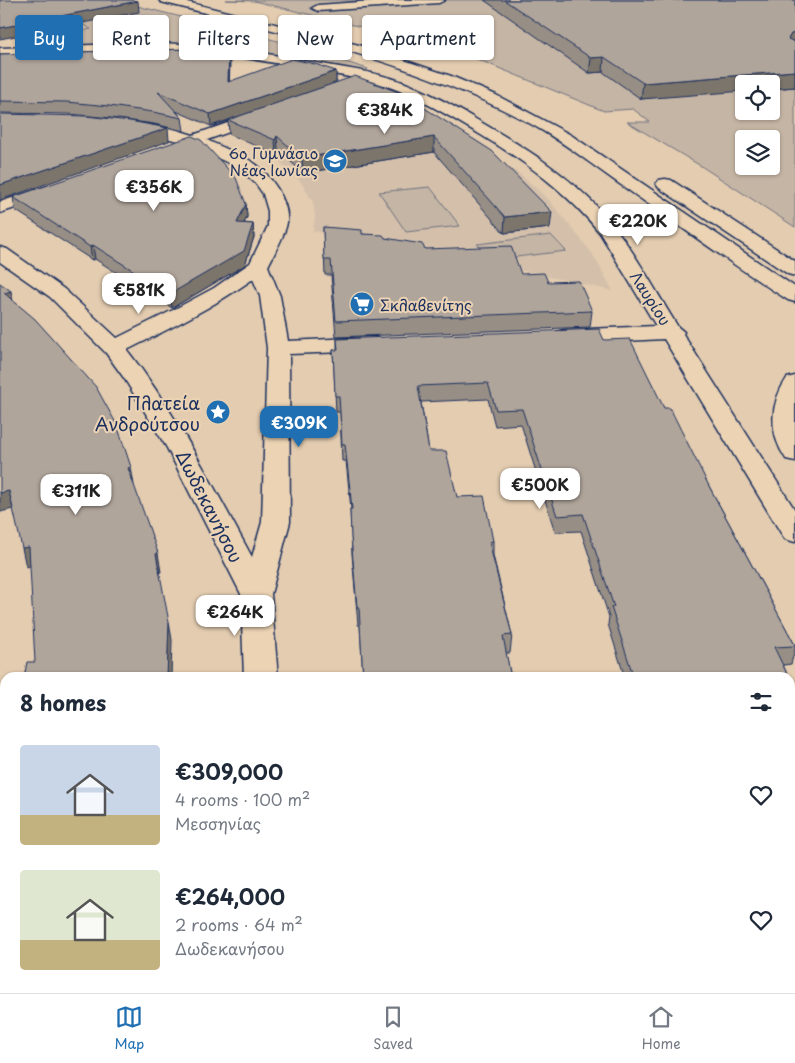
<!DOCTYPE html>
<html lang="en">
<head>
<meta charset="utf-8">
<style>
  :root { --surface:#fff; --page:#f6f6f7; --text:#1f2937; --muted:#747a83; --line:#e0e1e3; --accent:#1f6fb2 }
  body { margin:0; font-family:"Playpen Sans",sans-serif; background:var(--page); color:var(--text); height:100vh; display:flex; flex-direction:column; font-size:19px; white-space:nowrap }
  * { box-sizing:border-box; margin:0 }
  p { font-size:16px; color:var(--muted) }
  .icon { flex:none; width:28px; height:28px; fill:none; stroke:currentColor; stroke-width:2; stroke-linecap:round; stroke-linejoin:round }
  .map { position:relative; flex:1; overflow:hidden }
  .details { position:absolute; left:0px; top:672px; width:795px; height:321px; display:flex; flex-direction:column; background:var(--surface); border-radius:15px 15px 0 0; box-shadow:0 1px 4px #0004 }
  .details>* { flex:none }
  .guide { position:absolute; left:15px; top:15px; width:500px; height:45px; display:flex; gap:10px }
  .fabs { position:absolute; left:735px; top:75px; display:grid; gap:10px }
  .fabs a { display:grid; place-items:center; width:45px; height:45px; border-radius:5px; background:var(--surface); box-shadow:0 1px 4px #0004; font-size:25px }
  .price { position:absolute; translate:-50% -42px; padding:0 11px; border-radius:10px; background:#fff; color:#222; font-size:16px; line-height:32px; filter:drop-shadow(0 1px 2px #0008) }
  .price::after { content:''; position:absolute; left:50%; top:30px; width:15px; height:11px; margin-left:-8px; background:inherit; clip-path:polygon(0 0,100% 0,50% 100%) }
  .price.active { background:var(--accent); color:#fff }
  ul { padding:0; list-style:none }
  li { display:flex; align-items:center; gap:15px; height:125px; padding:0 20px }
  li span { display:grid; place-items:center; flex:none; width:140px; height:100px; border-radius:5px; color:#555 }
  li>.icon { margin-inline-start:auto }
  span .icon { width:60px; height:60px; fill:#fffc; stroke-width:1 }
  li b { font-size:21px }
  h2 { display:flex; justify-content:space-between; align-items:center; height:60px; padding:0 20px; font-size:21px }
  .chip { padding:0 18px; border-radius:5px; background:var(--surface); box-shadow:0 1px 4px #0004; font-size:18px; line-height:45px }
  .chip.active { background:var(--accent); color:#fff }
  .tab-bar { display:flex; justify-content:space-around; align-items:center; height:70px; border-top:1px solid var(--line); background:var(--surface); font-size:14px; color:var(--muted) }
  .tab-bar a { display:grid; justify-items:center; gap:2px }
  .tab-bar .active { color:var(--accent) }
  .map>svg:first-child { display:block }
  .built { fill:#d4c0aa }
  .green { fill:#c5b5a4; stroke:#707281; fill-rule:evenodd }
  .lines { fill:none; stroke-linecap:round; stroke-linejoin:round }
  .minor-casing { stroke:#1b2f5e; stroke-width:3 }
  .major-casing { stroke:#1b2f5e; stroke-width:3 }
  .minor { fill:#ebd3b3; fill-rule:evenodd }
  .major { fill:#ebd3b3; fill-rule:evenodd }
  .wall { fill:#978e85; stroke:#1b2f5e }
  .shaded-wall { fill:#7b746c; stroke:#1b2f5e }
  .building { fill:#b0a59b; stroke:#1b2f5e }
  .labels { text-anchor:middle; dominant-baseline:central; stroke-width:4; stroke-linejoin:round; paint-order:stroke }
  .far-poi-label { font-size:15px; fill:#1b2f5e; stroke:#ebd3b3; text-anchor:end }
  .far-street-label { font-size:15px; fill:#1b2f5e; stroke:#ebd3b3 }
  .poi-label { font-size:18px; fill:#1b2f5e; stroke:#ebd3b3; text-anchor:end }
  .street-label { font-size:18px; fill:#1b2f5e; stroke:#ebd3b3 }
</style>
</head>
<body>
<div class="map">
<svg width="795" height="993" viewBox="0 0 795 993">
  <rect width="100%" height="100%" fill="#e3ccb0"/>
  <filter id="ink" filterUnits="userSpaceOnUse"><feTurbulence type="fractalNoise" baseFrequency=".02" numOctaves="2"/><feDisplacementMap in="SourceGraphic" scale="10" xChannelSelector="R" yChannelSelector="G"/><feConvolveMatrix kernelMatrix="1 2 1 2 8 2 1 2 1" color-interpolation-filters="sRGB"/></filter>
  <g filter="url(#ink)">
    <path class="built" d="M 427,121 L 474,144 L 521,175 L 549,200 L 592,253 L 613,291 L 470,259 L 313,231 L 315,216 L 313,202 L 300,181 L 274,156 Z"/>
    <g class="green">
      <path d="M 226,0 L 795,0 L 795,227 L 701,166 L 627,122 L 650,122 L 633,109 L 604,111 L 462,53 L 473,47 L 451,43 L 440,46 L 254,1 ZM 744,84 L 771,84 L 771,111 L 744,111 ZM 744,139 L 771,139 L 771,166 L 744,166 Z"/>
      <path d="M 125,3 L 282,42 L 368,69 L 365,71 C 306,61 249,49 189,45 L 25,49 L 36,41 L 91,29 L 68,17 Z"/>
      <path d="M 430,187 L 460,226 L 406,232 L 379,192 Z"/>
      <path d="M 551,235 L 566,251 L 491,260 L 477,244 Z"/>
    </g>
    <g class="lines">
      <defs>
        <g id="minor">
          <path d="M 388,0 L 445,0 L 439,3 L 318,11 L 312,8 L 318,5 Z"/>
          <path d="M 154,43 C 209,44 262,52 316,63 C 343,68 371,71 397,80 C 426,90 453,106 479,121 C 524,147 568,174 603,213 C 633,247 654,289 678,327 L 684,332 L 683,334 L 795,510 L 795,542 L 785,539 L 781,533 L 664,339 L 564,344 L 556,342 L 553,337 L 556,332 L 564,330 L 656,326 L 600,233 C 567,192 526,162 481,135 C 451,117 420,98 387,86 C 364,78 340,76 317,71 C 272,62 228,54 182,51 C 121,48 60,54 0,56 L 0,48 Z"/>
          <path d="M 263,111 L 268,112 L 270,115 L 268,118 L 207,140 C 221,147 236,152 249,160 C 268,170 293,204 286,227 C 282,240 274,254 268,266 L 280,296 L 288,341 L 374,337 L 382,339 L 385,344 L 382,349 L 374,351 L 289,354 L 290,522 L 271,594 L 278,678 L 244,678 L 241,594 L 167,448 L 124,378 L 106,353 L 50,297 L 0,262 L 0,247 L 7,249 L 64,289 L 117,338 L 173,310 L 214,288 L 250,263 L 268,226 L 268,211 L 263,194 L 256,184 L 239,168 L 192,146 L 185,148 L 179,146 L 177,143 L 179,141 L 128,130 L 125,127 L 128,124 L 133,122 L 174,129 L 193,135 ZM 253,279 L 260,296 L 267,348 L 262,522 L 252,557 C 213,486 177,414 127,350 C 171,328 213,307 253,279 Z"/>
          <path d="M 48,186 L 54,187 L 57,191 L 54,195 L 0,213 L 0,202 Z"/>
          <path d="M 795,376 L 795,461 L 786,459 C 768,433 770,403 787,378 Z"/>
          <rect x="248" y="989" width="44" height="4"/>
        </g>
        <g id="major">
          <path d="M 159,0 L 179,0 L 359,45 L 451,76 L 496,95 L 571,135 L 795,287 L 795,302 L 788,300 C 728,262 672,220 614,180 C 586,160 559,139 529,123 C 414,61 288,34 161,2 Z"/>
          <path d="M 665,179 L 671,180 L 795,261 L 795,276 L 788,274 L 659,188 L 656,184 L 659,180 Z"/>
        </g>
      </defs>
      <use href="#minor" class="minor-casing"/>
      <use href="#major" class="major-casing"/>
      <use href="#minor" class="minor"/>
      <use href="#major" class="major"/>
    </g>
    <g class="wall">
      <path d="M 484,0 L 795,0 L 795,87 L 771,89 L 771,84 L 641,99 L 603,72 L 589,73 Z"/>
      <path d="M 229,48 L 230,59 L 229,82 L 336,71 L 336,83 L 401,93 L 550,228 L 504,233 L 434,152 L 303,173 L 278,150 L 276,155 L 229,134 L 228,121 L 211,126 L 176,111 L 182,118 L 184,131 L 154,124 L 111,118 L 69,114 L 0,113 L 0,54 Z"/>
      <path d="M 13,197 L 246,204 L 247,217 L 244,223 L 253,224 L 254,237 L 245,265 L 172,308 L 95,259 L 92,260 L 15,210 Z"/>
      <path d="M 323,227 L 385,238 L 548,282 L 592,311 L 590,327 L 336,337 L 331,275 L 325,275 Z"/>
      <path d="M 337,339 L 604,340 L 664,408 L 710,488 L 795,645 L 795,649 L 791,664 L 783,665 L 789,678 L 625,678 L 608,624 L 609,617 L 581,531 L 555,532 L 521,424 L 495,426 L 488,399 L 421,402 L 429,451 L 457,497 L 493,541 L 493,555 L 512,635 L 510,653 L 506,653 L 511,678 L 363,678 L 360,625 L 358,625 L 352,554 L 350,509 L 351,509 L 346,461 L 342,461 L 340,412 L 336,412 L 333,350 L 337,350 Z"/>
      <path d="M 5,755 L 5,894 L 0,895 L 0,785 Z"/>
    </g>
    <g class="shaded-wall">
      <path d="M 138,1 L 139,12 L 0,39 L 0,28 Z"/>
      <path d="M 795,33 L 795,48 L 788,39 L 791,34 Z"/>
      <path d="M 229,48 L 230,59 L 229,94 L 228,82 Z"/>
      <path d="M 604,57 L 603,72 L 589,73 L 591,58 Z"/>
      <path d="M 336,71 L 336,83 L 211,126 L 210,114 Z"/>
      <path d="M 795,71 L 795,87 L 771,89 L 771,84 L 744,84 L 744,91 L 641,99 L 643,83 Z"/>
      <path d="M 168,128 L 169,141 L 0,200 L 0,185 Z"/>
      <path d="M 277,136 L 278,150 L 276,155 L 275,140 Z"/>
      <path d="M 434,137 L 434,152 L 303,173 L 302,158 Z"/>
      <path d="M 246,204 L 247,217 L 238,236 L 237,223 Z"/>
      <path d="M 552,212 L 550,228 L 504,233 L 505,217 Z"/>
      <path d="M 253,224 L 254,237 L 245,265 L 172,308 L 170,294 Z"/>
      <path d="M 93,245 L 95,259 L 92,260 L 90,247 Z"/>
      <path d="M 11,291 L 14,306 L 4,293 Z"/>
      <path d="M 131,467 L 134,485 L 131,485 L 128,468 Z"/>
      <path d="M 9,491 L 13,509 L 0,512 L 0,493 Z"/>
      <path d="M 29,547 L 33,565 L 26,567 L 22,548 Z"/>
      <path d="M 158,553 L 161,572 L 159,572 L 156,554 Z"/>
      <path d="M 169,622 L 172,640 L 171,678 L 167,678 Z"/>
    </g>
    <g class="building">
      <path d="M 0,0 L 132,0 L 138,1 L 0,28 Z"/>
      <path d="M 504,0 L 795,0 L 795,33 L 791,34 L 788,39 L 795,42 L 795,71 L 643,83 L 604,57 L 591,58 Z"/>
      <path d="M 229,48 L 228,82 L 292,59 L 315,64 L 336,71 L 210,114 L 158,92 L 182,118 L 153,112 L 109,106 L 67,102 L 0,101 L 0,54 Z"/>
      <path d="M 355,76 L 401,93 L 492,151 L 552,212 L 505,217 L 434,137 L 302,158 L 277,136 L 275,140 L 228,120 Z"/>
      <path d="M 0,114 L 86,116 L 130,121 L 168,128 L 0,185 Z"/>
      <path d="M 192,136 L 201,140 L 236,178 L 246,204 L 237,223 L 253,224 L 244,251 L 170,294 L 93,245 L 90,247 L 13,197 Z"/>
      <path d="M 323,227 L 362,230 L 362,234 L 383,235 L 385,238 L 422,244 L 425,249 L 511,246 L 521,274 L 544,273 L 548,282 L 579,281 L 592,311 L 336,321 L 331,260 L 324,260 Z"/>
      <path d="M 0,283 L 11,291 L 4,293 L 35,319 L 96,387 L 117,425 L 131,467 L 128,468 L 158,553 L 156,554 L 169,622 L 167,678 L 24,678 L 27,662 L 35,662 L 29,547 L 22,548 L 9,491 L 0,493 Z"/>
      <path d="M 599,329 L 604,340 L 630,339 L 664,408 L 670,408 L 710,488 L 795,645 L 795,646 L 774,647 L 789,678 L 634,678 L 611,607 L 614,607 L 583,514 L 557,516 L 522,409 L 496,410 L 488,383 L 418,386 L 429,451 L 446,451 L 457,497 L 484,496 L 493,541 L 489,542 L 512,635 L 503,636 L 511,678 L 363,678 L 359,607 L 357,607 L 351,537 L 350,509 L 352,509 L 345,444 L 342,444 L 339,396 L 335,396 L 333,350 L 338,350 L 337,339 Z"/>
      <path d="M 790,679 L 795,689 L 795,993 L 395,993 L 395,989 L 790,989 Z"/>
      <path d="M 5,755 L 5,874 L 0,874 L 0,785 Z"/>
      <path d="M 22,989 L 153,989 L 153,993 L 21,993 Z"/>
    </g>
  </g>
  <defs>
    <symbol id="school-disc" viewBox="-11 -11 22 22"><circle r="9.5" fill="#1f6fb2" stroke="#ebd3b3"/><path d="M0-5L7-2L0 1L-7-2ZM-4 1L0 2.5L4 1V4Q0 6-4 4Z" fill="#fff"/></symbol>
    <symbol id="supermarket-disc" viewBox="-11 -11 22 22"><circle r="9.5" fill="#1f6fb2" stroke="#ebd3b3"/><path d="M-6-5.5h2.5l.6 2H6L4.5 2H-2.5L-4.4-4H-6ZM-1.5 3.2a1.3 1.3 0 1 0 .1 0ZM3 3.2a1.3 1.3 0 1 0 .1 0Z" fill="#fff"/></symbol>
    <symbol id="sight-disc" viewBox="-11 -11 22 22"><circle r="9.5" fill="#1f6fb2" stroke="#ebd3b3"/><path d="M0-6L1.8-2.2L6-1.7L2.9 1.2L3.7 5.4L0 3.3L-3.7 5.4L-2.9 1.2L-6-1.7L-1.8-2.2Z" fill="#fff"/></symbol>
  </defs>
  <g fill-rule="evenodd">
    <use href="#school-disc" x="321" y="147" width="28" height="28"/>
    <use href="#supermarket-disc" x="348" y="290" width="28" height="28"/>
    <use href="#sight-disc" x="204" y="398" width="28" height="28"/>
  </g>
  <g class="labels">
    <g class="far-poi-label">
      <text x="318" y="152">6ο Γυμνάσιο<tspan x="318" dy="17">Νέας Ιωνίας</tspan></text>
      <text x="380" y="304" text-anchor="start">Σκλαβενίτης</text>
    </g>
    <g class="far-street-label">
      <text transform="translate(651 298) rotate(57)">Λαυρίου</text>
    </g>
    <g class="poi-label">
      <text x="200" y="402">Πλατεία<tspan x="200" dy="21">Ανδρούτσου</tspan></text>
    </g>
    <g class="street-label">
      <text transform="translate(210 506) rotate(63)">Δωδεκανήσου</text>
    </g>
  </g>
</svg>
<div class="fabs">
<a><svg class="icon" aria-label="locate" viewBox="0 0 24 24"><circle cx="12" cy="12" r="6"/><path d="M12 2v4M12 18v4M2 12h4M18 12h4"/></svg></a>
<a><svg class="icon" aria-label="layers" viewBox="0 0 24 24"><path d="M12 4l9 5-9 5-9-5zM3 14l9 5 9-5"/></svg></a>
</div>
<b class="price" style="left:385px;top:135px">€384K</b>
<b class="price" style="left:154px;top:212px">€356K</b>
<b class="price" style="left:638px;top:246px">€220K</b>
<b class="price" style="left:139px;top:315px">€581K</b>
<b class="price active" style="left:299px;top:448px">€309K</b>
<b class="price" style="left:540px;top:510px">€500K</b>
<b class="price" style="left:76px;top:516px">€311K</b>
<b class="price" style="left:235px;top:637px">€264K</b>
<div class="guide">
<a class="chip active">Buy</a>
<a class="chip">Rent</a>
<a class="chip">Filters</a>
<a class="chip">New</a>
<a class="chip">Apartment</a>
</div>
<section class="details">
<h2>8 homes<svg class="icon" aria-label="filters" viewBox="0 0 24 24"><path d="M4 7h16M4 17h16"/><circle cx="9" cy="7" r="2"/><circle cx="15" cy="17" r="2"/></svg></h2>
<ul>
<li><span style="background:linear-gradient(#c9d6e8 70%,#c2b280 0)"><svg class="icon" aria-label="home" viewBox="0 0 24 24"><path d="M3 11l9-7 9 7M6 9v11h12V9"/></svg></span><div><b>€309,000</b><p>4 rooms · 100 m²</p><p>Μεσσηνίας</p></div><svg class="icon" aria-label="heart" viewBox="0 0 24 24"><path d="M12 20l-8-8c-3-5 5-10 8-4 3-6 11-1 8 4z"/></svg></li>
<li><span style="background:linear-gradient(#dfe7d0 70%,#c2b280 0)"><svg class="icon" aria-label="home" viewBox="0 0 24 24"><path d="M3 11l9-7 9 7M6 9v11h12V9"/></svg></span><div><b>€264,000</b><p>2 rooms · 64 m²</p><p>Δωδεκανήσου</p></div><svg class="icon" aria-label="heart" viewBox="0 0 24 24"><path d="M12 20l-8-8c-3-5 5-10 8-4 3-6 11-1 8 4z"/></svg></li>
</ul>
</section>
</div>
<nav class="tab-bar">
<a class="active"><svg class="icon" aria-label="map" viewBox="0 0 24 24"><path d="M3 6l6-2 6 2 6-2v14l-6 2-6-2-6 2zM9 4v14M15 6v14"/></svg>Map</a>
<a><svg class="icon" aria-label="saved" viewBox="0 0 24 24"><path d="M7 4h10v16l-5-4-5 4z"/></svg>Saved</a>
<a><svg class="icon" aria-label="home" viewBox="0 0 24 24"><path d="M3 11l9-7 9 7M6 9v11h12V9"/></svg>Home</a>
</nav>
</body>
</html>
